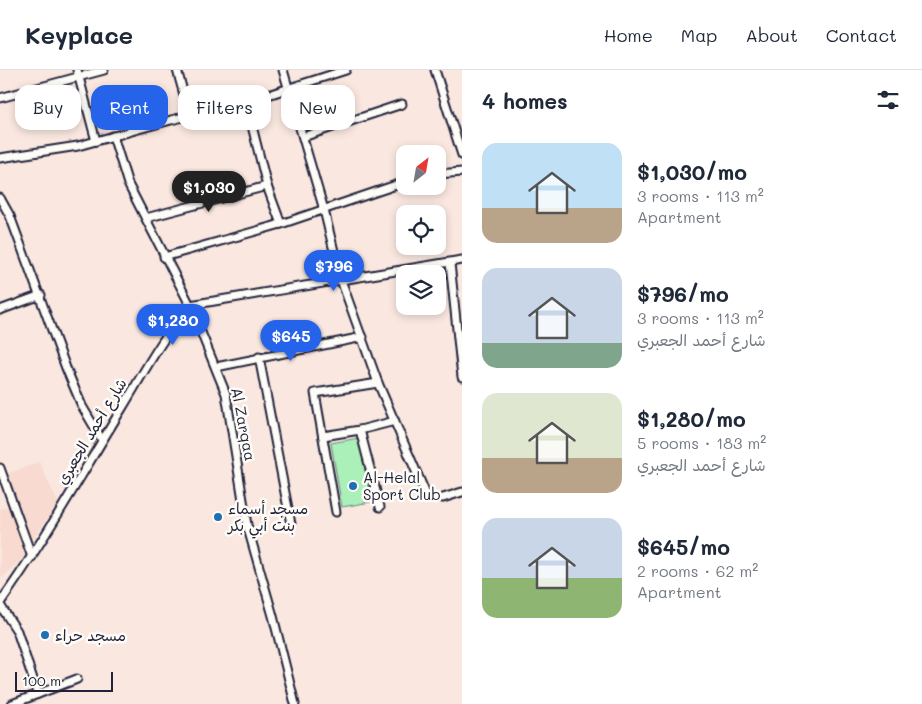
<!DOCTYPE html>
<html lang="en">
<head>
<meta charset="utf-8">
<style>
  :root { --surface:#fff; --page:#f6f6f7; --text:#1f2937; --muted:#747a83; --line:#e0e1e3; --accent:#2563eb }
  body { margin:0; font-family:Mali,"Playpen Sans Arabic",sans-serif; background:var(--page); color:var(--text); height:100vh; display:flex; flex-direction:column; font-size:19px; white-space:nowrap }
  * { box-sizing:border-box; margin:0 }
  p { font-size:16px; color:var(--muted) }
  .icon { flex:none; width:28px; height:28px; fill:none; stroke:currentColor; stroke-width:2; stroke-linecap:round; stroke-linejoin:round }
  .map { position:relative; flex:1; overflow:hidden }
  .sheet { display:flex; flex-direction:column; background:var(--surface); width:460px }
  .sheet>* { flex:none }
  .hud { position:absolute; left:15px; top:15px; width:371px; height:45px; display:flex; gap:10px }
  .needle { width:32px; rotate:31deg }
  .tools { position:absolute; left:396px; top:75px; display:grid; gap:10px }
  .tools a { display:grid; place-items:center; width:50px; height:50px; border-radius:10px; background:var(--surface); box-shadow:0 2px 8px #0003; font-size:25px }
  .scale { position:absolute; left:15px; bottom:12px; width:98px; box-sizing:border-box; padding-left:5px; border:2px solid #22223b; border-top:0; font-size:14px; line-height:18px; white-space:nowrap; color:#22223b; -webkit-text-stroke:4px #fdfcf7; paint-order:stroke }
  .price { position:absolute; translate:-50% -42px; padding:0 11px; border-radius:18px; background:var(--accent); color:#fff; font-size:16px; line-height:32px; filter:drop-shadow(0 1px 2px #0008) }
  .price::after { content:''; position:absolute; left:50%; top:30px; width:15px; height:11px; margin-left:-8px; background:inherit; clip-path:polygon(0 0,100% 0,50% 100%) }
  .price.active { background:#222; color:#fff }
  ul { padding:0; list-style:none }
  li { display:flex; align-items:center; gap:15px; height:125px; padding:0 20px }
  li span { display:grid; place-items:center; flex:none; width:140px; height:100px; border-radius:15px; color:#555 }
  li>.icon { margin-inline-start:auto }
  span .icon { width:60px; height:60px; fill:#fffc; stroke-width:1 }
  li b { font-size:21px }
  h2 { display:flex; justify-content:space-between; align-items:center; height:60px; padding:0 20px; font-size:21px }
  .chip { padding:0 18px; border-radius:15px; background:var(--surface); box-shadow:0 2px 8px #0003; font-size:18px; line-height:45px }
  .chip.active { background:var(--accent); color:#fff }
  header { display:flex; align-items:center; gap:30px; box-sizing:border-box; height:70px; padding:0 25px; background:var(--surface); border-bottom:1px solid var(--line) }
  header strong { font-size:24px }
  nav { display:flex; gap:28px; margin-inline-start:auto; font-size:18px }
  main { display:flex; flex:1; min-height:0 }
  .map>svg:first-child { display:block }
  .built { fill:#f8dad0 }
  .green { fill:#abefb9; stroke:#66887a }
  .lines { fill:none; stroke-linecap:round; stroke-linejoin:round }
  .minor-casing { stroke:#22223b; stroke-width:11 }
  .minor { stroke:#fdfcf7; stroke-width:7 }
  .poi-dot { fill:#1f6fb2; stroke:#fdfcf7; stroke-width:2 }
  .labels { text-anchor:middle; dominant-baseline:central; stroke-width:5; stroke-linejoin:round; paint-order:stroke }
  .street-label { font-size:15px; fill:#22223b; stroke:#fdfcf7 }
  .poi-label { font-size:15px; fill:#22223b; stroke:#fdfcf7; text-anchor:start }
</style>
</head>
<body>
<header>
<strong>Keyplace</strong>
<nav><a>Home</a><a>Map</a><a>About</a><a>Contact</a></nav>
</header>
<main>
<div class="map">
<svg width="462" height="634" viewBox="0 0 462 634">
  <rect width="100%" height="100%" fill="#fae8e0"/>
  <filter id="ink" filterUnits="userSpaceOnUse"><feTurbulence type="fractalNoise" baseFrequency=".02" numOctaves="2"/><feDisplacementMap in="SourceGraphic" scale="10" xChannelSelector="R" yChannelSelector="G"/><feConvolveMatrix kernelMatrix="1 2 1 2 8 2 1 2 1" color-interpolation-filters="sRGB"/></filter>
  <g filter="url(#ink)">
    <g class="built">
      <path d="M 39,392 L 58,432 L 29,476 L 4,405 Z"/>
      <path d="M 11,436 L 27,484 L 2,508 L 0,502 L 0,439 Z"/>
    </g>
    <path class="green" d="M 359,368 L 371,432 L 342,437 L 331,373 Z"/>
    <g class="lines">
      <defs>
        <g id="minor">
          <path d="M 77,0 L 96,71"/>
          <path d="M 177,0 L 190,46"/>
          <path d="M 283,0 L 324,140 L 341,210 L 378,313 L 428,429"/>
          <path d="M 435,0 L 462,85"/>
          <path d="M 0,28 L 104,0"/>
          <path d="M 246,32 L 267,116 L 281,154"/>
          <path d="M 113,66 L 128,114 L 190,235 L 226,324 L 247,455 L 273,546 L 295,634"/>
          <path d="M 303,67 L 402,34"/>
          <path d="M 0,88 L 78,76 L 171,50 L 246,32 L 346,0"/>
          <path d="M 438,104 L 462,102"/>
          <path d="M 0,128 L 10,146 L 66,298 L 82,336 L 102,370"/>
          <path d="M 146,148 L 267,116"/>
          <path d="M 164,187 L 281,154 L 405,112"/>
          <path d="M 450,193 L 462,307"/>
          <path d="M 0,240 L 41,225"/>
          <path d="M 259,287 L 291,454"/>
          <path d="M 216,297 L 363,267"/>
          <path d="M 360,360 L 380,437"/>
          <path d="M 323,366 L 360,360 L 395,351"/>
          <path d="M 0,398 L 32,487"/>
          <path d="M 443,428 L 462,422"/>
          <path d="M 336,442 L 315,323 L 378,313"/>
          <path d="M 0,533 C 44,471 81,405 121,340 C 143,304 162,267 190,235 L 462,190"/>
          <path d="M 0,535 L 17,561 L 38,624"/>
          <path d="M 12,634 L 77,609"/>
        </g>
      </defs>
      <use href="#minor" class="minor-casing"/>
      <use href="#minor" class="minor"/>
    </g>
  </g>
  <g class="poi-dot">
    <circle cx="353" cy="416" r="5"/>
    <circle cx="218" cy="447" r="5"/>
    <circle cx="45" cy="565" r="5"/>
  </g>
  <g class="labels">
    <g class="street-label">
      <text transform="translate(244 354) rotate(79)">Al Zarqaa</text>
      <text transform="translate(91 361) rotate(-59)">شارع أحمد الجعبري</text>
    </g>
    <g class="poi-label">
      <text x="363" y="407">Al-Helal<tspan x="363" dy="17">Sport Club</tspan></text>
      <text x="228" y="438">مسجد أسماء<tspan x="228" dy="17">بنت أبي بكر</tspan></text>
      <text x="55" y="565">مسجد حراء</text>
    </g>
  </g>
</svg>
<div class="tools">
<a><svg class="needle" viewBox="-14 -14 28 28"><path d="M0-13l5 13h-10z" fill="#e53935"/><path d="M0 13l5-13h-10z" fill="#747a83"/></svg></a>
<a><svg class="icon" aria-label="locate" viewBox="0 0 24 24"><circle cx="12" cy="12" r="6"/><path d="M12 2v4M12 18v4M2 12h4M18 12h4"/></svg></a>
<a><svg class="icon" aria-label="layers" viewBox="0 0 24 24"><path d="M12 4l9 5-9 5-9-5zM3 14l9 5 9-5"/></svg></a>
</div>
<div class="scale">100 m</div>
<b class="price active" style="left:209px;top:143px">$1,030</b>
<b class="price" style="left:334px;top:222px">$796</b>
<b class="price" style="left:173px;top:276px">$1,280</b>
<b class="price" style="left:291px;top:292px">$645</b>
<div class="hud">
<a class="chip">Buy</a>
<a class="chip active">Rent</a>
<a class="chip">Filters</a>
<a class="chip">New</a>
</div>
</div>
<section class="sheet">
<h2>4 homes<svg class="icon" aria-label="filters" viewBox="0 0 24 24"><path d="M4 7h16M4 17h16"/><circle cx="9" cy="7" r="2"/><circle cx="15" cy="17" r="2"/></svg></h2>
<ul>
<li><span style="background:linear-gradient(#bfe0f5 65%,#b9a48a 0)"><svg class="icon" aria-label="home" viewBox="0 0 24 24"><path d="M3 11l9-7 9 7M6 9v11h12V9"/></svg></span><div><b>$1,030/mo</b><p>3 rooms · 113 m²</p><p>Apartment</p></div></li>
<li><span style="background:linear-gradient(#c9d6e8 75%,#7fa58c 0)"><svg class="icon" aria-label="home" viewBox="0 0 24 24"><path d="M3 11l9-7 9 7M6 9v11h12V9"/></svg></span><div><b>$796/mo</b><p>3 rooms · 113 m²</p><p>شارع أحمد الجعبري</p></div></li>
<li><span style="background:linear-gradient(#dfe7d0 65%,#b9a48a 0)"><svg class="icon" aria-label="home" viewBox="0 0 24 24"><path d="M3 11l9-7 9 7M6 9v11h12V9"/></svg></span><div><b>$1,280/mo</b><p>5 rooms · 183 m²</p><p>شارع أحمد الجعبري</p></div></li>
<li><span style="background:linear-gradient(#c9d6e8 60%,#8fb573 0)"><svg class="icon" aria-label="home" viewBox="0 0 24 24"><path d="M3 11l9-7 9 7M6 9v11h12V9"/></svg></span><div><b>$645/mo</b><p>2 rooms · 62 m²</p><p>Apartment</p></div></li>
</ul>
</section>
</main>
</body>
</html>
